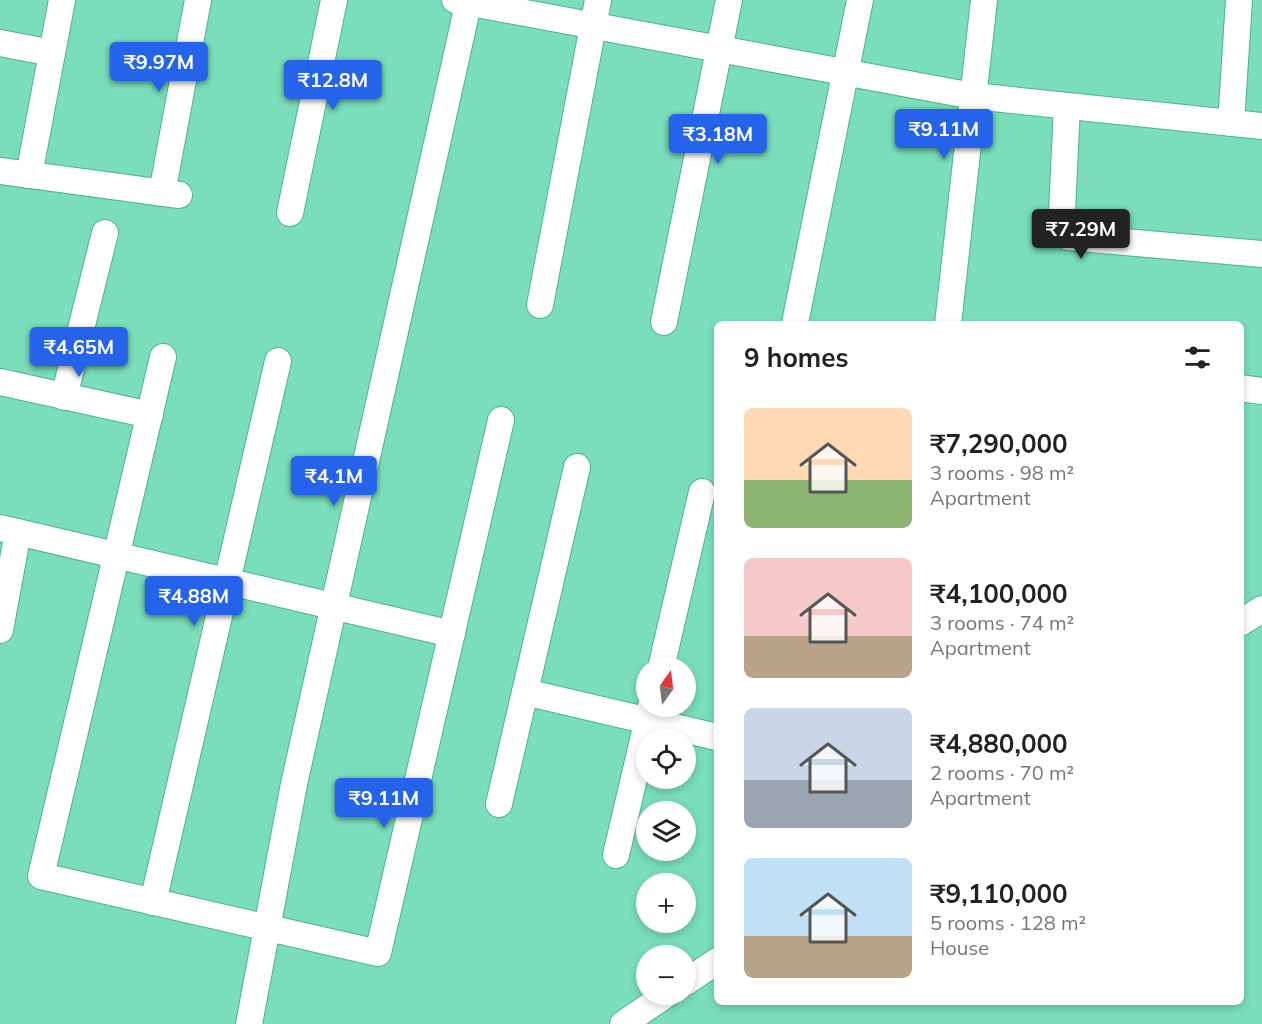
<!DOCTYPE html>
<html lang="en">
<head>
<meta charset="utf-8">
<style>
  :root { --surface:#fff; --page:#f2f2f2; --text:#222; --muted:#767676; --accent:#2563eb }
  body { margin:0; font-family:Mulish,sans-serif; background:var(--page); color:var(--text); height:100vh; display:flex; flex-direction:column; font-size:22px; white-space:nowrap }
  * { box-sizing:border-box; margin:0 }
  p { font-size:20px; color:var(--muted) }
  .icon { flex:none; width:33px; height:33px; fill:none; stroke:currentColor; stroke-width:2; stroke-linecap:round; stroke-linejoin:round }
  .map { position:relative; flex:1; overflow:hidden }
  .panel { position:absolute; left:714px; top:321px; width:530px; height:684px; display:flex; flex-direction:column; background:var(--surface); border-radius:9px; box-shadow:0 3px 9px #0003 }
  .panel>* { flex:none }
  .needle { width:39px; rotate:14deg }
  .controls { position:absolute; left:636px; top:657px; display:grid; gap:12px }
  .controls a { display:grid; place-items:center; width:60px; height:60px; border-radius:50%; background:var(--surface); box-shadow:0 3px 9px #0003; font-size:30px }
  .price { position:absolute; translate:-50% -51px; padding:0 14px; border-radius:6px; background:var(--accent); color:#fff; font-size:20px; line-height:39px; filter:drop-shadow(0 2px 3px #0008) }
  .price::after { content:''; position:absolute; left:50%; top:36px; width:18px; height:14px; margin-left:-9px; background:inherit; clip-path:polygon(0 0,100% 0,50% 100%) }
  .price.current { background:#222; color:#fff }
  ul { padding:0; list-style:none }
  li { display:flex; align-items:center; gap:18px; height:150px; padding:0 30px }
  li span { display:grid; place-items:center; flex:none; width:168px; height:120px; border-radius:9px; color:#555 }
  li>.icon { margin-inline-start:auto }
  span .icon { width:72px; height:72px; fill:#fffc; stroke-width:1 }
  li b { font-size:26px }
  h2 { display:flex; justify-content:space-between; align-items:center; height:72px; padding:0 30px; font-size:26px }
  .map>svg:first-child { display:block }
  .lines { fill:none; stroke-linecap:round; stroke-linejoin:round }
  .minor-casing { stroke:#4cb390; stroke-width:28 }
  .minor { stroke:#fff; stroke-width:26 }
</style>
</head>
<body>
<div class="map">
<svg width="1262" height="1024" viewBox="0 0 1262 1024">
  <rect width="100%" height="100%" fill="#79deb9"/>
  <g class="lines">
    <defs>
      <g id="minor">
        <path d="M 455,0 L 973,96 L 1262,126"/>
        <path d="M 0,43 L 52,53"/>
        <path d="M 1067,106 L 1062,212 L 1063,225 L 1068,237 L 1262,254"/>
        <path d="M 1231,123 L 1239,0"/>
        <path d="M 0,171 L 179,195"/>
        <path d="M 29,175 L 62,0"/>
        <path d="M 162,193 L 198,0"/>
        <path d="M 290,213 L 334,0"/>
        <path d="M 540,305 L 598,0"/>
        <path d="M 664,322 L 729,0"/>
        <path d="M 795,323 L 860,0"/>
        <path d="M 948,324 L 984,0"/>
        <path d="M 163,357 L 41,876 L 378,953 L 501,420"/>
        <path d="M 0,382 L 150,415"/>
        <path d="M 1240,388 L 1262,391"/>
        <path d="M 64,397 L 105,233"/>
        <path d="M 0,528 L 452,634"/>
        <path d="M 1240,623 L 1262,609"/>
        <path d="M 0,630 L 18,532"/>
        <path d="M 661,668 L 702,492"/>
        <path d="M 525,692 L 717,737"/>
        <path d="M 499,804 L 577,467"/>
        <path d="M 616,855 L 651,706"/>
        <path d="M 153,902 L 278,361"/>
        <path d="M 686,982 L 717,961"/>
        <path d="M 249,1024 L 294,784 L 469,0"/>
        <path d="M 623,1024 L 667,994"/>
      </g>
    </defs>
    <use href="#minor" class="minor-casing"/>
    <use href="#minor" class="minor"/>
  </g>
</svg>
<div class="controls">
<a><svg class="needle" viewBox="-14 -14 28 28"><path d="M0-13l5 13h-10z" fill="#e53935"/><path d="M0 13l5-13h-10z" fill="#767676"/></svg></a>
<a><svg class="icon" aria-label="locate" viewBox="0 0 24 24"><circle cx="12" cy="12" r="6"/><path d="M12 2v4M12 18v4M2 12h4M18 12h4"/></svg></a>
<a><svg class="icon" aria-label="layers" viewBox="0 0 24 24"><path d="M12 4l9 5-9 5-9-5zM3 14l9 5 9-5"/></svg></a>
<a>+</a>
<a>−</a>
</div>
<b class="price" style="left:159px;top:93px">₹9.97M</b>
<b class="price" style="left:333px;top:111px">₹12.8M</b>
<b class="price" style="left:944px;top:160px">₹9.11M</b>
<b class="price" style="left:718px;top:165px">₹3.18M</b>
<b class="price current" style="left:1081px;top:260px">₹7.29M</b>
<b class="price" style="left:79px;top:378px">₹4.65M</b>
<b class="price" style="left:334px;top:507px">₹4.1M</b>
<b class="price" style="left:194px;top:627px">₹4.88M</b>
<b class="price" style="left:384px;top:829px">₹9.11M</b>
<section class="panel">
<h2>9 homes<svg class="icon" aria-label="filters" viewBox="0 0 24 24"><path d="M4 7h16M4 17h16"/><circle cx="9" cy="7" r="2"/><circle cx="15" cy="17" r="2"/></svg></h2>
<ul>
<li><span style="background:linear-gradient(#ffd9b3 60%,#8fb573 0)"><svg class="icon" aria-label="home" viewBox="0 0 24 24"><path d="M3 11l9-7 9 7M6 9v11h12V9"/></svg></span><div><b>₹7,290,000</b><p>3 rooms · 98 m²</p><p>Apartment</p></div></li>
<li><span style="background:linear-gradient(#f6c9c9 65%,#b9a48a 0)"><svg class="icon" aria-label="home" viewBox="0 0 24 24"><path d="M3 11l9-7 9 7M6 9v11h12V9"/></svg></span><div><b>₹4,100,000</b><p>3 rooms · 74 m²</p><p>Apartment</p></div></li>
<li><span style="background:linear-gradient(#c9d6e8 60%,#9aa5b1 0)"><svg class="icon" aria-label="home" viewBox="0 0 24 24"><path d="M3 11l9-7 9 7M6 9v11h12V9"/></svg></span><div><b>₹4,880,000</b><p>2 rooms · 70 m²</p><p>Apartment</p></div></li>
<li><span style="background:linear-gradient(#bfe0f5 65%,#b9a48a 0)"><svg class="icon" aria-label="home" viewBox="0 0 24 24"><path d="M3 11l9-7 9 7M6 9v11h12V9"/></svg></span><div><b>₹9,110,000</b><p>5 rooms · 128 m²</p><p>House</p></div></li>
</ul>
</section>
</div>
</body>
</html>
